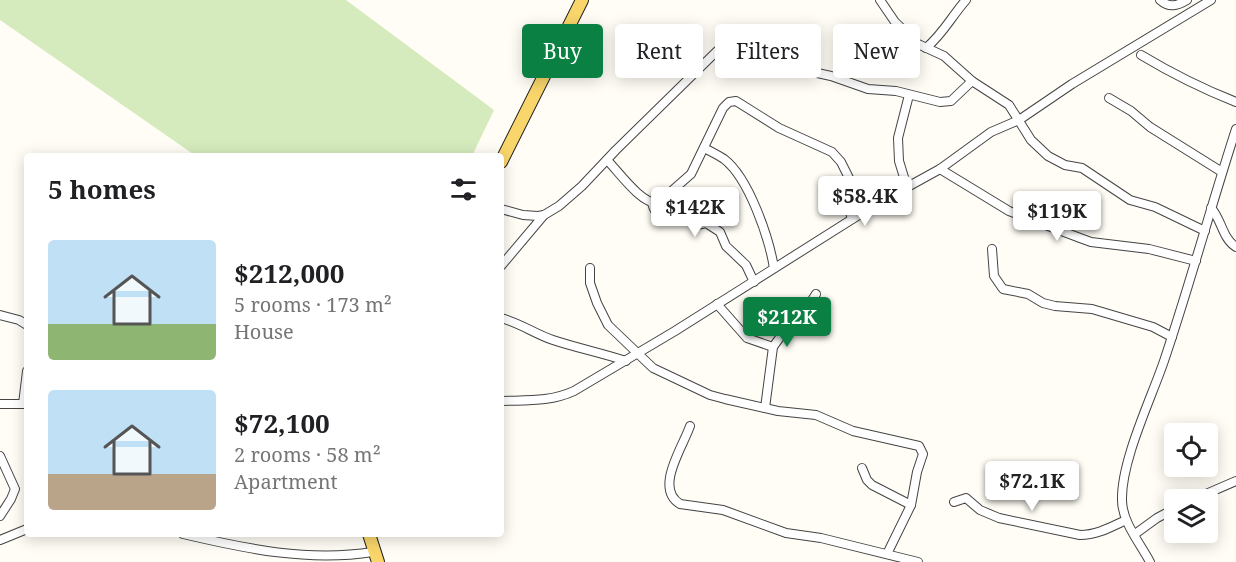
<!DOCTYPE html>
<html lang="en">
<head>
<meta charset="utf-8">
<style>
  :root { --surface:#fff; --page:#f6f6f6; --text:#202124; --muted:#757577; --accent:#0b8043 }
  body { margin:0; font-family:"Noto Serif",serif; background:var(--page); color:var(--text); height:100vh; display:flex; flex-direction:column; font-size:22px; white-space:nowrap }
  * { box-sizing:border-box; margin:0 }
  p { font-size:20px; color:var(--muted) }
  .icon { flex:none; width:33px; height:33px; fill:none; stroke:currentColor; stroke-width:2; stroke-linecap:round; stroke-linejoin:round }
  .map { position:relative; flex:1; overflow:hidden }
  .panel { position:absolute; left:24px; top:153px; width:480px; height:384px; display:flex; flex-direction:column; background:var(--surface); border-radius:6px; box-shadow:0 3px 15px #0003 }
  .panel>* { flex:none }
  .guide { position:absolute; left:522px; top:24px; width:570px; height:54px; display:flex; gap:12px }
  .controls { position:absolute; left:1164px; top:423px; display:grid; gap:12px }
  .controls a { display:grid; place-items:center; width:54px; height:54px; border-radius:6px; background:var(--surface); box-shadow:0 3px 15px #0003; font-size:30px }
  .price { position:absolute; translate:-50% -51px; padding:0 14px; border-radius:6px; background:#fff; color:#222; font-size:20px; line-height:39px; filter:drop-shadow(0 2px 3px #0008) }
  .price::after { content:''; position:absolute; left:50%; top:36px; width:18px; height:14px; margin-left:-9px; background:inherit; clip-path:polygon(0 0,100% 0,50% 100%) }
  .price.selected { background:var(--accent); color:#fff }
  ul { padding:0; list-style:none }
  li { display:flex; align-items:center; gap:18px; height:150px; padding:0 24px }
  li span { display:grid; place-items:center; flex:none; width:168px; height:120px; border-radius:6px; color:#555 }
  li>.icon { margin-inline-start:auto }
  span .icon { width:72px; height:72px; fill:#fffc; stroke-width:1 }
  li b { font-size:26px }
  h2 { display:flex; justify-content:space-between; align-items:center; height:72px; padding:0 24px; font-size:26px }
  .pill { padding:0 21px; border-radius:6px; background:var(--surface); box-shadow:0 3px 15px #0003; font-size:21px; line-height:54px }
  .pill.selected { background:var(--accent); color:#fff }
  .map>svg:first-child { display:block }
  .green { fill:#d5ebbd }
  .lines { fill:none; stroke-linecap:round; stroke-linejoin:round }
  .street-casing { stroke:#444; stroke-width:10 }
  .primary-casing { stroke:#222; stroke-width:14 }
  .street { stroke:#fff; stroke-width:8 }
  .primary { stroke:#f9d66b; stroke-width:12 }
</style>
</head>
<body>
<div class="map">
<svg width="1236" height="562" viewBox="0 0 1236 562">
  <rect width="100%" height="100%" fill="#fffdf5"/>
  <path class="green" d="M 0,0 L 346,0 L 494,110 L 472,156 L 196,156 L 0,20 Z"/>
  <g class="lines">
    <defs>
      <g id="street">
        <path d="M 880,0 L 895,22 L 918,44 L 944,56 L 972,81 L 1009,105 L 1031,140 L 1048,156 L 1065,165 L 1082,168 L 1130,200 L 1155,207 L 1205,231"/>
        <path d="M 1160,0 C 1169,8 1177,6 1187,0"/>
        <path d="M 926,48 C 943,34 951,17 966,0"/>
        <path d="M 1141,55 C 1171,73 1203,89 1236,102"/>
        <path d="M 1109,98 L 1131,111 L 1150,127 L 1222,172"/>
        <path d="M 704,148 C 710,151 718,155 724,159 C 749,178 769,238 774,268"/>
        <path d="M 607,160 C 619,172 641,204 658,203 L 691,174 L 723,108 L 729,102 L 736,101 L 779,128 L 832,152 L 841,162 L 850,180 L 853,193 L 849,209 L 852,219"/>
        <path d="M 940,169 L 1009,211 L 1080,238 L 1091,242 L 1149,249 L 1196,261"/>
        <path d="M 907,187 L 899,161 L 898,138 L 909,95"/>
        <path d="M 652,203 C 656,221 667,215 680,212 L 687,215 L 697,225 L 706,223 L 720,232 L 726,246 L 746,265 L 754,282"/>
        <path d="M 1211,208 C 1222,220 1222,238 1236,247"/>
        <path d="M 501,209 L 523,215 L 538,216 L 544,215 L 559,206 L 582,186 L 616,150 L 717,51 L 831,76 L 868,89 L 896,91 L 940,102 L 951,101 L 972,81"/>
        <path d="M 992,249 L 994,276 L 1003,289 L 1028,294 L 1043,303 L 1055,306 L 1092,309 L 1153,327 L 1172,337"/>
        <path d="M 501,266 L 544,215"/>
        <path d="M 590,268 L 590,283 L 597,303 L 608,325 L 653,368 L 710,395 L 725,399 L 778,411 L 816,415 L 853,431 L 919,446 L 923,454 L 917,472 L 911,505 L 887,554"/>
        <path d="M 717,304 L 747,338 L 773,347"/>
        <path d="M 0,315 L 19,320 L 27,325"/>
        <path d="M 501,318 C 520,323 535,334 553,340 C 577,348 602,353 626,361"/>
        <path d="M 501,401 C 527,400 550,402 574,391 L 675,331 L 873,206 L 940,169 L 991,132 L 1019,120 L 1072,84 L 1211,0"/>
        <path d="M 0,404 L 25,404"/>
        <path d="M 23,404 L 27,371"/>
        <path d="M 765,408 L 773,347 L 783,333 L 802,316 L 816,294"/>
        <path d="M 690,426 C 683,447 654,488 680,504 L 723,510 L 786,533 L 821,538 L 918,562"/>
        <path d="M 0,456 L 15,489 L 11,499 L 0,516"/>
        <path d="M 862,468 L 867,480 L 872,485 L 911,505"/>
        <path d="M 1192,500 L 1236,481"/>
        <path d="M 954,502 L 966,498 L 980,510 L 999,518 L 1080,535 C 1097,535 1111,527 1126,520"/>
        <path d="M 183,534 C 247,549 308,562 373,552"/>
        <path d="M 1135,534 L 1157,518 L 1174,509"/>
        <path d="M 0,540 L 27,529"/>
        <path d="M 1150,562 C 1140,543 1122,522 1122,500 C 1121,461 1151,399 1164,361 C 1190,284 1211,206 1236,129"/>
      </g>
      <g id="primary">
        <path d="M 501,162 L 582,0"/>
        <path d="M 369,534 L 378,562"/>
      </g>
    </defs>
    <use href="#street" class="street-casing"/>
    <use href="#primary" class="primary-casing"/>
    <use href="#street" class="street"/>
    <use href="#primary" class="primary"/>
  </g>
</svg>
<div class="controls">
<a><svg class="icon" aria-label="locate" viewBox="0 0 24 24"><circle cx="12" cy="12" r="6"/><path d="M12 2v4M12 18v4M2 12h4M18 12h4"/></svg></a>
<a><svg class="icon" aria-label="layers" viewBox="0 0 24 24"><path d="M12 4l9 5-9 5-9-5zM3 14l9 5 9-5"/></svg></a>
</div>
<b class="price" style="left:865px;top:227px">$58.4K</b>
<b class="price" style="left:695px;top:238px">$142K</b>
<b class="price" style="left:1057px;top:242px">$119K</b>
<b class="price selected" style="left:787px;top:348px">$212K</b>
<b class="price" style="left:1032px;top:512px">$72.1K</b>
<div class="guide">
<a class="pill selected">Buy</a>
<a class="pill">Rent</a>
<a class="pill">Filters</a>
<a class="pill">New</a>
</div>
<section class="panel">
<h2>5 homes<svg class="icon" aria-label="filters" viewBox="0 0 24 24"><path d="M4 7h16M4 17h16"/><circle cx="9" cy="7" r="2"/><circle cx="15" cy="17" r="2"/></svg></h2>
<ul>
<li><span style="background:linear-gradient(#bfe0f5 70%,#8fb573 0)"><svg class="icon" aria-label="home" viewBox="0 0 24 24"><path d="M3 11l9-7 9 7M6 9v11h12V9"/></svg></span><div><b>$212,000</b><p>5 rooms · 173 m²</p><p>House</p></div></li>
<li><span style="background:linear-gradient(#bfe0f5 70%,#b9a48a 0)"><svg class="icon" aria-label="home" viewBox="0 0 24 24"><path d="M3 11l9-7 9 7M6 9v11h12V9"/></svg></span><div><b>$72,100</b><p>2 rooms · 58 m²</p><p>Apartment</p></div></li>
</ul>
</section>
</div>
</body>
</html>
